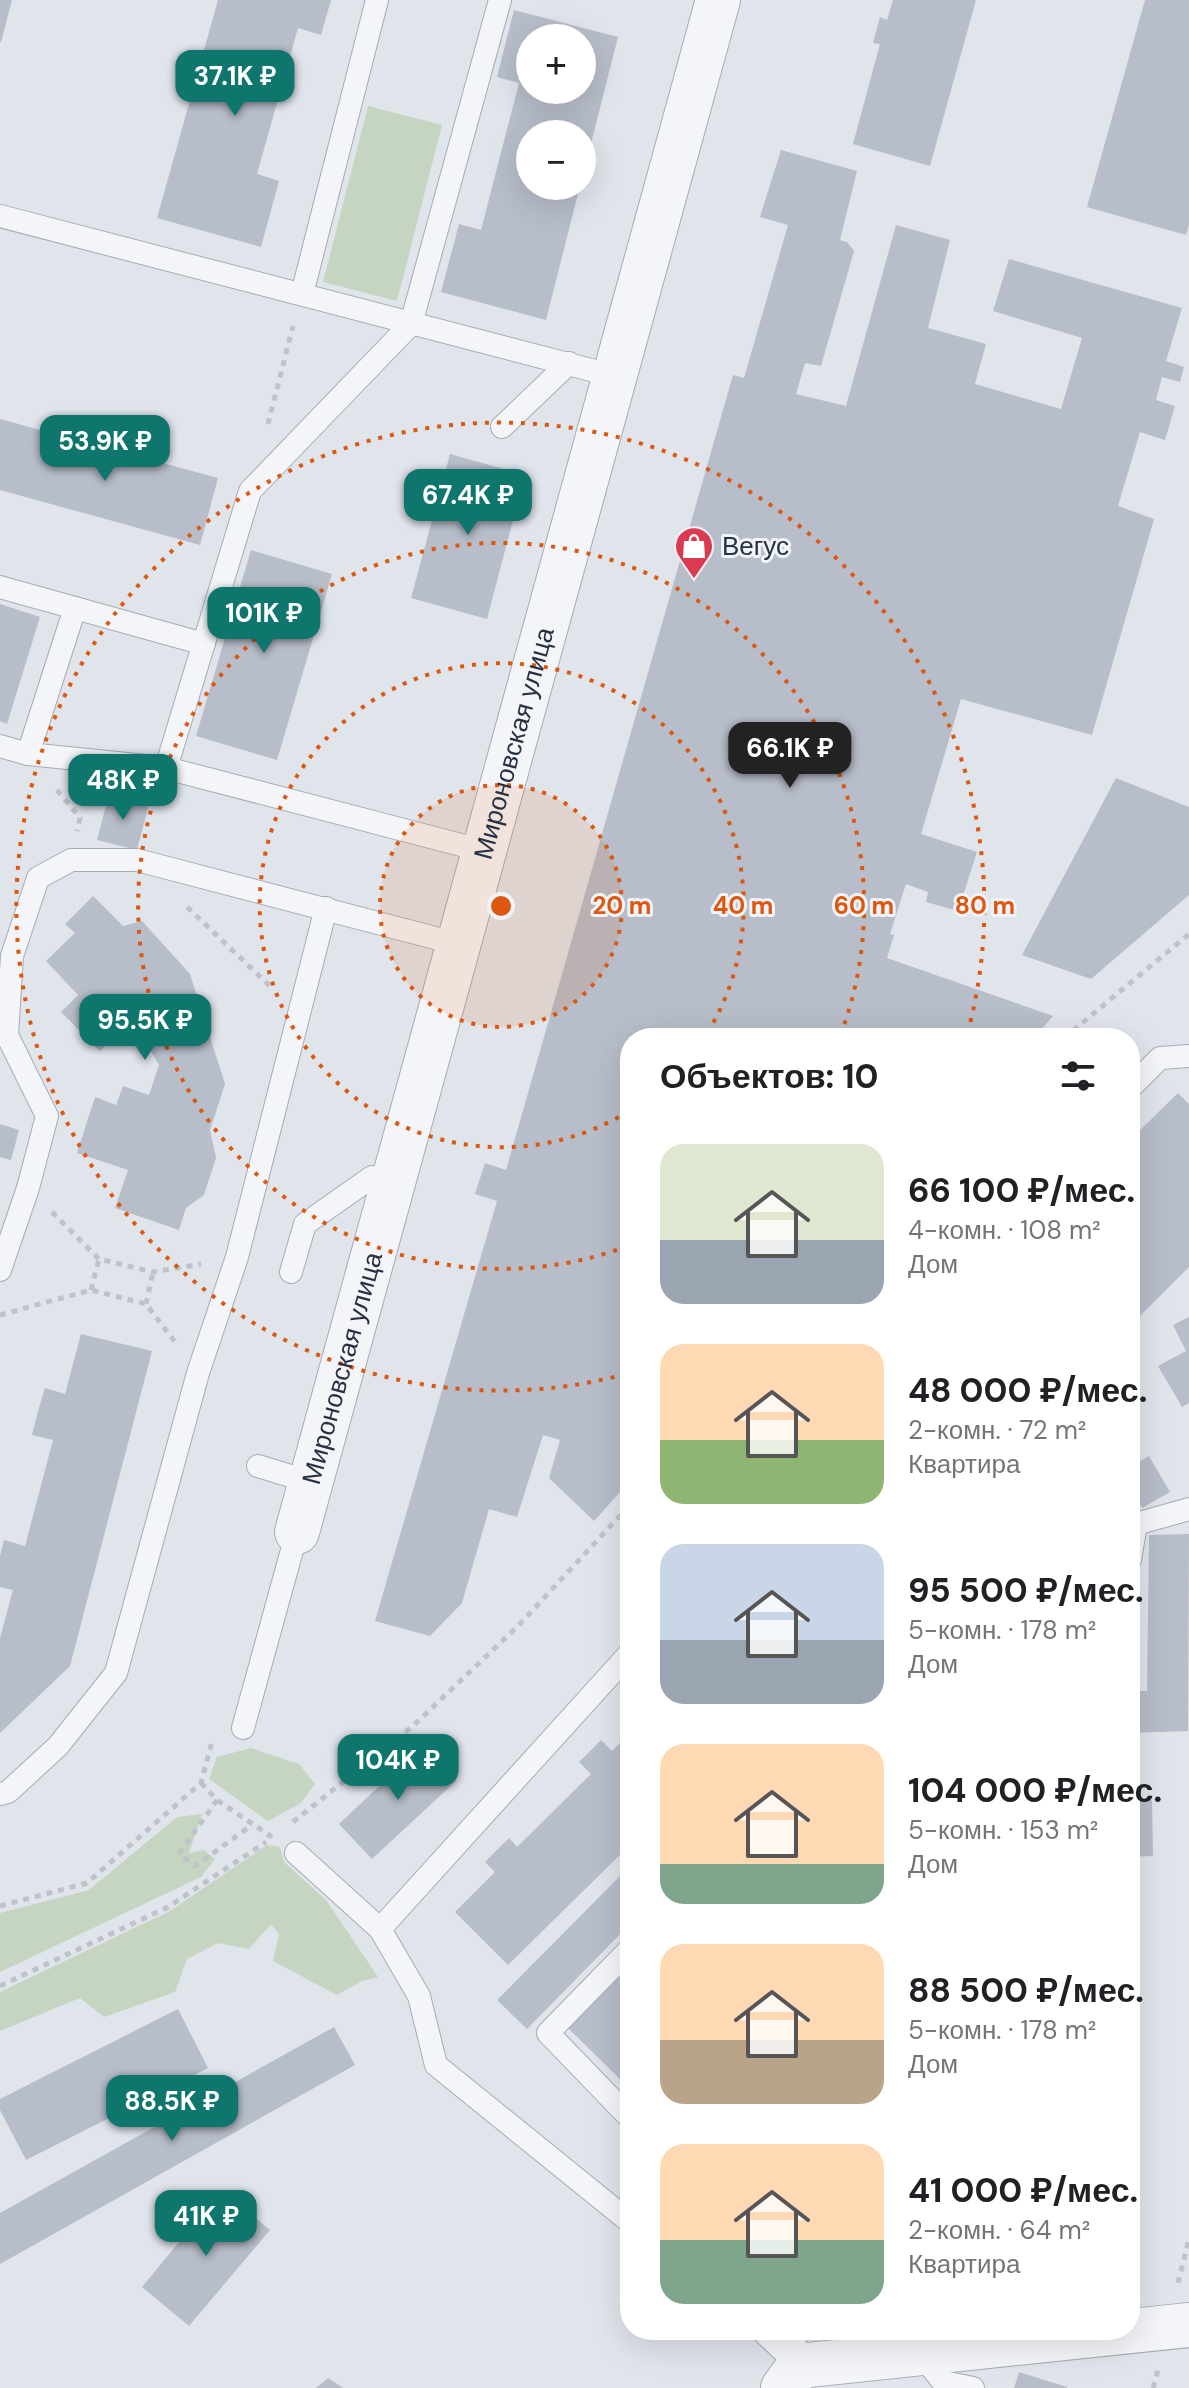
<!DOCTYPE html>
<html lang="ru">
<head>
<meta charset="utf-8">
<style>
  :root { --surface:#fff; --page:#f6f6f6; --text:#202124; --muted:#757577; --accent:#0f766e }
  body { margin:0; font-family:"DM Sans",sans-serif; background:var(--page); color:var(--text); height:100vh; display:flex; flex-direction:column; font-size:30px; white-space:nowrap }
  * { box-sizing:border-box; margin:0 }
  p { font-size:26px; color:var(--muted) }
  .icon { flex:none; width:44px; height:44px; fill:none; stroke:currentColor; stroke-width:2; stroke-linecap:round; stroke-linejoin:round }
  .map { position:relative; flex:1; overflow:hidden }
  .panel { position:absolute; left:620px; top:1028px; width:520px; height:1312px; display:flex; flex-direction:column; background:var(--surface); border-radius:32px; box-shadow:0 8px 32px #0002 }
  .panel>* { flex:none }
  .tools { position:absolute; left:516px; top:24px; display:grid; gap:16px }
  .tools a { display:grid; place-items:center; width:80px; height:80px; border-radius:50%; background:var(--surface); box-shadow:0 8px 32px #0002; font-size:40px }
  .price { position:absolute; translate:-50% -68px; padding:0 18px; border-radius:16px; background:var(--accent); color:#fff; font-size:26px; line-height:52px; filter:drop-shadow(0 2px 4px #0008) }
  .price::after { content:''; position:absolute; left:50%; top:48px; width:24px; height:18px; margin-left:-12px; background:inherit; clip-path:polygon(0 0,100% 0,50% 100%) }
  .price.on { background:#222; color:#fff }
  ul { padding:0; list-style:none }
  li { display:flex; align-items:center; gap:24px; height:200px; padding:0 40px }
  li span { display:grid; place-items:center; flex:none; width:224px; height:160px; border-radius:24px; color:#555 }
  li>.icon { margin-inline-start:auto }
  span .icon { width:96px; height:96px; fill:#fffc; stroke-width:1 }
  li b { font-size:34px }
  h2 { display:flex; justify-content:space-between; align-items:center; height:96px; padding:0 40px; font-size:34px }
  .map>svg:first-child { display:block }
  .green { fill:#c6d5c1 }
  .building { fill:#b7bdc9; fill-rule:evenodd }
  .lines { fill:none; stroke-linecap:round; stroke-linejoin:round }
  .lane-casing { stroke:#a5abb6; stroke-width:24 }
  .street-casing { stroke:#a5abb6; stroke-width:46 }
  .path { stroke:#bfc2c9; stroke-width:5; stroke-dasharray:6 6; stroke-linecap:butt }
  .lane { stroke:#f4f5f8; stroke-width:22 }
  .street { stroke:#f4f5f8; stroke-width:44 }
  .ring { fill:none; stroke:#de570f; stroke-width:4; stroke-dasharray:4 8 }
  .labels { text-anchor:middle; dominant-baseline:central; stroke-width:6; stroke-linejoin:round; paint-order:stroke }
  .poi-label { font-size:26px; fill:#273144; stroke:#f0f3f8; text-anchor:start }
  .street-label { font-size:26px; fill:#273144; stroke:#f0f3f8 }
  .centre { fill:#de570f; stroke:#f0f3f8; stroke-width:4 }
  .ring-label { font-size:24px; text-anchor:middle; font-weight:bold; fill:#de570f; stroke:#f0f3f8; stroke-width:6; stroke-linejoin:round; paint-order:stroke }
</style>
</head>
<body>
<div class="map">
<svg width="1189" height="2388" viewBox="0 0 1189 2388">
  <rect width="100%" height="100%" fill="#e0e4eb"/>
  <g class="green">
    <path d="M 368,106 L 442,125 L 397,301 L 323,282 Z"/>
    <path d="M 251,1748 L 299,1764 L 315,1784 L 301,1803 L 268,1821 L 209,1779 L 217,1757 Z"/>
    <path d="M 202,1814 L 189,1853 L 204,1850 L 215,1859 L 201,1877 L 0,1972 L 0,1913 L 89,1890 L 177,1817 Z"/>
    <path d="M 267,1845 L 280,1847 L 284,1862 L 326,1900 L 378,1977 L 362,1981 L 337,1995 L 273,1961 L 279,1934 L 271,1924 L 249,1949 L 218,1943 L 187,1959 L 175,1992 L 104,2017 L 80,1998 L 0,2031 L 0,1992 L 170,1911 Z"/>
  </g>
  <g class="building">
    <path d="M 0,0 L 12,0 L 1,42 L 0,42 Z"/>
    <path d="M 218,0 L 331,0 L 321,35 L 298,28 L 257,174 L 279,181 L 261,247 L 157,218 Z"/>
    <path d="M 893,0 L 976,0 L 930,166 L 853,144 L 880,44 L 873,43 L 880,17 L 887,20 Z"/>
    <path d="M 1145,0 L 1189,0 L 1189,224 L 1186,235 L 1087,207 Z"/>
    <path d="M 514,10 L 618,37 L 583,175 L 582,134 L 530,134 L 530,186 L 580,186 L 546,320 L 441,292 L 459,224 L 481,230 L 519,83 L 497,77 ZM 530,38 L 582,38 L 582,90 L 530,90 Z"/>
    <path d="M 781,150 L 857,171 L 840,240 L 847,242 L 854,251 L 821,366 L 805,363 L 796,394 L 846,406 L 896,225 L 950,240 L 928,328 L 986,344 L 975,384 L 1061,409 L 1082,338 L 993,311 L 1009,259 L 1182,308 L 1166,361 L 1184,367 L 1180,382 L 1162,377 L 1156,400 L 1175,406 L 1165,440 L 1140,432 L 1118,506 L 1154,519 L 1092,735 L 961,699 L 921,834 L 977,852 L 958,911 L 926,902 L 928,892 L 906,884 L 890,934 L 894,935 L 887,958 L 1053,1016 L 1034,1038 L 630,1038 L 630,1481 L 594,1521 L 549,1478 L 560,1440 L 543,1435 L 517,1517 L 489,1509 L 462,1603 L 430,1636 L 375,1621 L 497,1201 L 475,1194 L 485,1163 L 506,1170 L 733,375 L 744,378 L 788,225 L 760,217 Z"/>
    <path d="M 0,419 L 218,478 L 200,545 L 0,490 Z"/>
    <path d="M 450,454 L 525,475 L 487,619 L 411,598 Z"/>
    <path d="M 251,550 L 332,574 L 277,760 L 196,736 Z"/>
    <path d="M 0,604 L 40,617 L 7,724 L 0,721 Z"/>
    <path d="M 1116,778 L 1189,807 L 1189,895 L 1091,979 L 1022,955 Z"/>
    <path d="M 109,794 L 149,804 L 137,850 L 97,840 Z"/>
    <path d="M 93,896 L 123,926 L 142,921 L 190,974 L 225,1084 L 210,1130 L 216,1158 L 204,1195 L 186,1208 L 179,1230 L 115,1208 L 128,1170 L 77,1153 L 95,1097 L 116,1105 L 123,1086 L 149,1095 L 159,1065 L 142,1036 L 130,1042 L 120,1033 L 100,1051 L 61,1012 L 78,995 L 46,961 L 75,933 L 65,924 Z"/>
    <path d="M 1178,1093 L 1189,1104 L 1189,1267 L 1130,1326 L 1130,1140 Z"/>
    <path d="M 0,1124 L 19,1130 L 11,1160 L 0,1157 Z"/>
    <path d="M 1189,1317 L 1189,1403 L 1182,1407 L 1158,1366 L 1186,1351 L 1173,1325 Z"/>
    <path d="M 81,1334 L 152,1351 L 70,1666 L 0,1733 L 0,1638 L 13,1590 L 0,1587 L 0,1556 L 4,1540 L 25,1546 L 53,1440 L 32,1435 L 38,1411 L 45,1388 L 65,1394 Z"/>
    <path d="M 1149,1456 L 1170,1492 L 1142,1508 L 1130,1488 L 1130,1467 Z"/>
    <path d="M 1189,1534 L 1188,1731 L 1130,1733 L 1130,1691 L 1147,1691 L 1149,1535 Z"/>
    <path d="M 630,1733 L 630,1845 L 508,1965 L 455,1912 L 495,1872 L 485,1862 L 509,1838 L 517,1847 L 591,1774 L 579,1762 L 601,1740 L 612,1751 Z"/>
    <path d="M 423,1745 L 456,1781 L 372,1859 L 339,1824 Z"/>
    <path d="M 1152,1800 L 1153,1856 L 1130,1857 L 1130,1801 Z"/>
    <path d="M 630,1866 L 630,1924 L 527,2029 L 497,2000 Z"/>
    <path d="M 619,1977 L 630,1994 L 630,2022 L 625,2028 L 630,2035 L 630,2089 L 568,2028 Z"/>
    <path d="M 178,2009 L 208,2068 L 26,2160 L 0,2110 L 0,2099 Z"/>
    <path d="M 334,2027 L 355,2065 L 0,2264 L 0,2213 Z"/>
    <path d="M 222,2190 L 270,2230 L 189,2326 L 142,2287 Z"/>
    <path d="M 1019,2372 L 1067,2387 L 1067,2388 L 1014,2388 Z"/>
    <path d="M 328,2378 L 343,2388 L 316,2388 Z"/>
  </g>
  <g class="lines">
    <defs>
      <g id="lane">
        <path d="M 0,216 L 614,376"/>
        <path d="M 302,294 L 377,0"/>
        <path d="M 502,427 L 569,363"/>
        <path d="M 0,587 L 204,644"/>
        <path d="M 0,746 L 28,754 L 75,608"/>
        <path d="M 28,754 L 166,768"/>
        <path d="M 484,851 L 166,768 L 250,491 L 411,324 L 500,0"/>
        <path d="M 1130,1088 L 1160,1058 L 1189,1056"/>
        <path d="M 0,1270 L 28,1188 L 47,1116 L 7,1035 L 12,956 L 38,878 L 71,860 L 137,860 L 458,944"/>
        <path d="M 291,1272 L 305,1224 L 372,1177 L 392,1182"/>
        <path d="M 258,1466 L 310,1482"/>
        <path d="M 1130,1560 L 1136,1524 L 1189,1509"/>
        <path d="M 243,1728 L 297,1532"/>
        <path d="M 0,1794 L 8,1792 L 58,1746 L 116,1673 L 198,1373 L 237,1257 L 326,908"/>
        <path d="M 296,1853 L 380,1929 L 419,1996 L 436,2065 L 630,2222"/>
        <path d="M 380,1929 L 630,1653"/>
        <path d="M 630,1949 L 548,2033 L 630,2118"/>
        <path d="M 761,2330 L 799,2366"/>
        <path d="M 793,2330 L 799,2366"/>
        <path d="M 919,2352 L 943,2382 L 973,2388"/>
      </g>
      <g id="street">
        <path id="s1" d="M 297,1532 L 718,0"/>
        <path d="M 783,2388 L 799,2366 L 1189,2325"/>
      </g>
    </defs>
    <use href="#lane" class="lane-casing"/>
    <use href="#street" class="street-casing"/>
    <g class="path">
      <path d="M 268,424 L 293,326"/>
      <path d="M 57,790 L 80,818 L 77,831"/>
      <path d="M 187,907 L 272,988"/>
      <path d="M 1064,1038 L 1189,934"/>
      <path d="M 52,1212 L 99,1259 L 153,1272 L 201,1264"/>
      <path d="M 91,1290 L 99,1259"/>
      <path d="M 146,1304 L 153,1272"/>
      <path d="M 0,1315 L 91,1290 L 146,1304 L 175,1342"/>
      <path d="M 201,1783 L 217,1800 L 272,1837"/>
      <path d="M 217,1800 L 179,1854 L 195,1866 L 252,1825"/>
      <path d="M 293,1822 L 413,1726 L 519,1625 L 630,1505"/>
      <path d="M 0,1906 L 87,1883 L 201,1783 L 213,1738"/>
      <path d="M 0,1986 L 168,1907 L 266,1842"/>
      <path d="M 1178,2283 L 1189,2239"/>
      <path d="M 1153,2388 L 1158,2370"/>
    </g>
    <use href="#lane" class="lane"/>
    <use href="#street" class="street"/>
  </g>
  <circle cx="501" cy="906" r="121" fill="#de570f" fill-opacity=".12"/>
  <g class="ring">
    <circle cx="501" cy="906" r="121"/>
    <path d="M629 1111A242 242 0 1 1 704 1038"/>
    <path d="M628 1246A363 363 0 1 1 840 1036"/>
    <path d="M626 1374A484 484 0 1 1 967 1035"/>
  </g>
  <defs>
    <symbol id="shop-pin" viewBox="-11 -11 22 30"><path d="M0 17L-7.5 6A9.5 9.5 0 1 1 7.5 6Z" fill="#db3a51" stroke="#f0f3f8"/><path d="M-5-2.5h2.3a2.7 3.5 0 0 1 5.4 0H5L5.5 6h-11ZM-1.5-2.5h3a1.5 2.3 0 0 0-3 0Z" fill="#fff"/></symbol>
  </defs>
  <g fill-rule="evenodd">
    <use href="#shop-pin" x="672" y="524" width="44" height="60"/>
  </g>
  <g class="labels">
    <g class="poi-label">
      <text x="722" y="546">Вегус</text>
    </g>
    <g class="street-label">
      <text stroke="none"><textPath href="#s1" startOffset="818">Мироновская улица</textPath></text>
      <text stroke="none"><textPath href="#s1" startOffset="170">Мироновская улица</textPath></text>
    </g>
  </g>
  <circle cx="501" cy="906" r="12" class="centre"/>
  <g class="ring-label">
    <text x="622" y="914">20 m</text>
    <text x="743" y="914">40 m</text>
    <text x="864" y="914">60 m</text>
    <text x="985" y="914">80 m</text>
  </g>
</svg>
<div class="tools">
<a>+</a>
<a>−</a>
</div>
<b class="price" style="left:235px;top:118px">37.1K ₽</b>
<b class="price" style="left:105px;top:483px">53.9K ₽</b>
<b class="price" style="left:468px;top:537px">67.4K ₽</b>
<b class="price" style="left:264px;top:655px">101K ₽</b>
<b class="price on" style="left:790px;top:790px">66.1K ₽</b>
<b class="price" style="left:123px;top:822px">48K ₽</b>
<b class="price" style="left:145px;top:1062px">95.5K ₽</b>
<b class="price" style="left:398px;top:1802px">104K ₽</b>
<b class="price" style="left:172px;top:2143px">88.5K ₽</b>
<b class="price" style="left:206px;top:2258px">41K ₽</b>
<section class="panel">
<h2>Объектов: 10<svg class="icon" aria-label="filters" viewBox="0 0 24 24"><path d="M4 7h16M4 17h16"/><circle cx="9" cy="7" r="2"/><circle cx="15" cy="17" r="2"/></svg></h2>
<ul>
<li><span style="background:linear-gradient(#dfe7d0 60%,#9aa5b1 0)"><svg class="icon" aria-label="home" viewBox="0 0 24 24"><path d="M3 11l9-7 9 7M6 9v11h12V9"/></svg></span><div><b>66 100 ₽/мес.</b><p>4-комн. · 108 m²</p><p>Дом</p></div></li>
<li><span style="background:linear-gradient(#ffd9b3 60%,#8fb573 0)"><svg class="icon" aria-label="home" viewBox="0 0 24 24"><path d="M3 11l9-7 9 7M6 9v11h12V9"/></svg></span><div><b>48 000 ₽/мес.</b><p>2-комн. · 72 m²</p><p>Квартира</p></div></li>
<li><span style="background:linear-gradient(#c9d6e8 60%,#9aa5b1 0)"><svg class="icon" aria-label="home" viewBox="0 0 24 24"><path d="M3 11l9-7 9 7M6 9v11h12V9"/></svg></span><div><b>95 500 ₽/мес.</b><p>5-комн. · 178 m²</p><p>Дом</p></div></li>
<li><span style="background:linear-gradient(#ffd9b3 75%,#7fa58c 0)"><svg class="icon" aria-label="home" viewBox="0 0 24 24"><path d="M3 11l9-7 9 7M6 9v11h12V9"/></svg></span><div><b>104 000 ₽/мес.</b><p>5-комн. · 153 m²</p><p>Дом</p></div></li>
<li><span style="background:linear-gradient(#ffd9b3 60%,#b9a48a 0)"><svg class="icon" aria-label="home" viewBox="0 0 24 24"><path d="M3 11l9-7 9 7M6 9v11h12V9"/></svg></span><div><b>88 500 ₽/мес.</b><p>5-комн. · 178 m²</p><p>Дом</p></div></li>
<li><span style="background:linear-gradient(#ffd9b3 60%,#7fa58c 0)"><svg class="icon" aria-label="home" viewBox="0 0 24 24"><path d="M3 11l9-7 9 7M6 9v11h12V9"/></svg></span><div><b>41 000 ₽/мес.</b><p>2-комн. · 64 m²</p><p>Квартира</p></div></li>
</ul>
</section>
</div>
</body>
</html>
